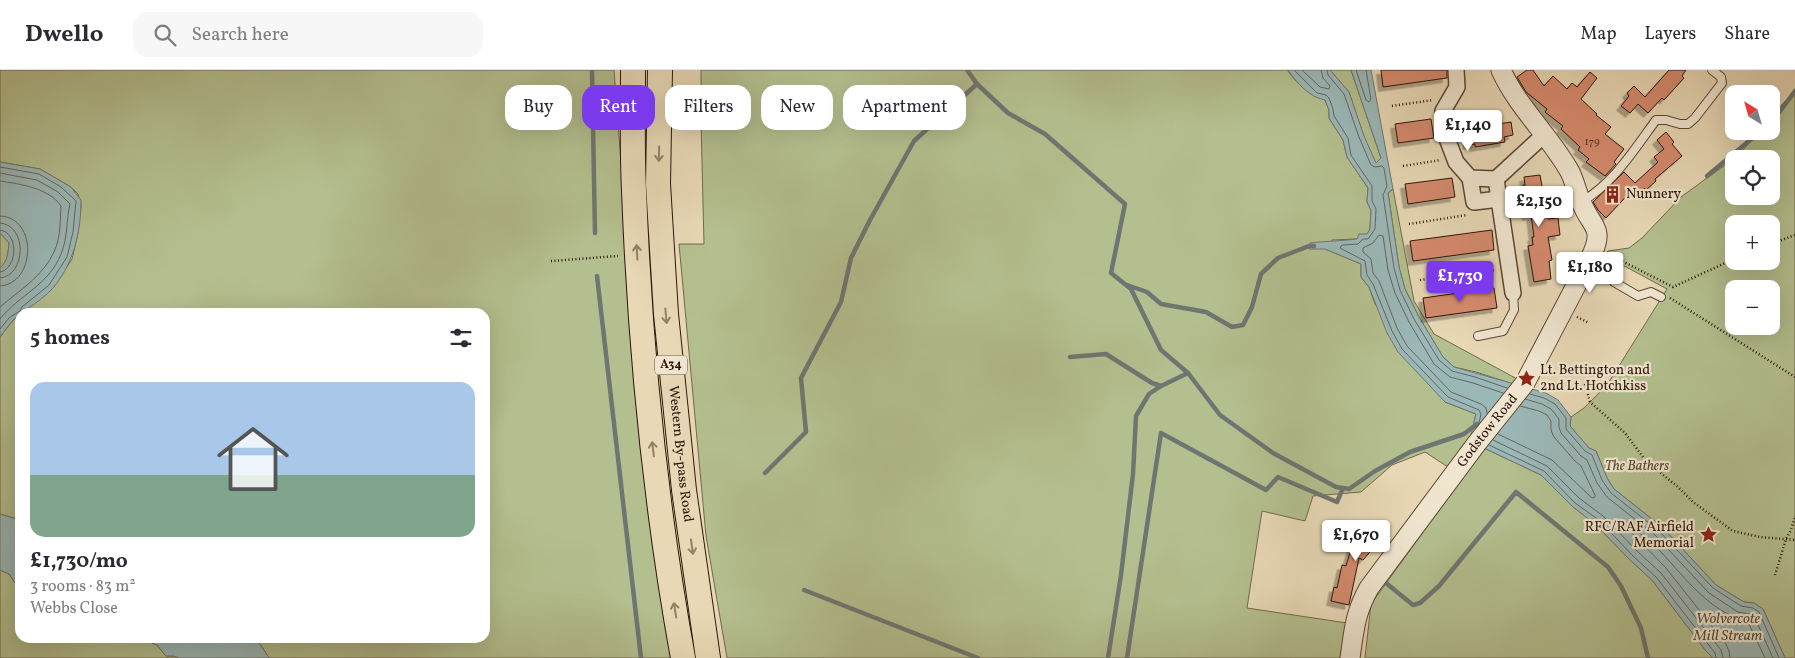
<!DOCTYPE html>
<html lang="en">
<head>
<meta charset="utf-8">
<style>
  :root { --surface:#fff; --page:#f7f7f7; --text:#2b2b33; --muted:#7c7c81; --line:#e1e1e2; --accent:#7c3aed }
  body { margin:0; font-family:Vollkorn,serif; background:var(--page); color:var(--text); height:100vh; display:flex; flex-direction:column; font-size:19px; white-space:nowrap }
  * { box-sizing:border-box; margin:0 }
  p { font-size:16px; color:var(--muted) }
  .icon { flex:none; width:28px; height:28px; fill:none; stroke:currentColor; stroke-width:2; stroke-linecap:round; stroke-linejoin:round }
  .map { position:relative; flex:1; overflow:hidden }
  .sheet { position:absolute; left:15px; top:238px; width:475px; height:335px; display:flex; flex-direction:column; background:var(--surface); border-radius:15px; box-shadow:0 5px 20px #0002 }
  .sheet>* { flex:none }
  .banner { position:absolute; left:505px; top:15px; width:475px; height:45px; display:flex; gap:10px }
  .needle { width:32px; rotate:323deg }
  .controls { position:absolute; left:1725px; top:15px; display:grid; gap:10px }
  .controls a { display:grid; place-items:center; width:55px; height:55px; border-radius:10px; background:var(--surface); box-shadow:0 5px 20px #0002; font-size:25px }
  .price { position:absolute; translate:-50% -42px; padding:0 11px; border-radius:5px; background:#fff; color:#222; font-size:16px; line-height:32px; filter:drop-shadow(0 1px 2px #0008) }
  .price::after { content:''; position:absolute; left:50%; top:30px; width:15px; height:11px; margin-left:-8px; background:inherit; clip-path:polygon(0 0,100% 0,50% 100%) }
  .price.selected { background:var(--accent); color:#fff }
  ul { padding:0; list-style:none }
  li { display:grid; align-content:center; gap:10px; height:265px; padding:0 15px }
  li+li { border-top:1px solid var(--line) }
  li span { display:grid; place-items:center; height:155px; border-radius:15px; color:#555 }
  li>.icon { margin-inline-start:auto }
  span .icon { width:90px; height:90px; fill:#fffc; stroke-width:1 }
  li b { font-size:21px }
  h2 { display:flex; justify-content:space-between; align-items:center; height:60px; padding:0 15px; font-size:21px }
  .tag { padding:0 18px; border-radius:15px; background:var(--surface); box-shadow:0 5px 20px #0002; font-size:18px; line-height:45px }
  .tag.selected { background:var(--accent); color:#fff }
  header { display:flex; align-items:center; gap:30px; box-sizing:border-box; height:70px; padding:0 25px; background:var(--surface); border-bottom:1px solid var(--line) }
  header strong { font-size:24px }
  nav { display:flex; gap:28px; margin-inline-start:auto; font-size:18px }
  .search { width:350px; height:45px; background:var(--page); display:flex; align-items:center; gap:12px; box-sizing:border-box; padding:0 18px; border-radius:15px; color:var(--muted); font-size:19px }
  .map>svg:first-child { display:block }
  .green { fill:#b4bf8f; stroke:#706a4b; fill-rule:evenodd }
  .water { fill:#9bb8b8; stroke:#6f7671 }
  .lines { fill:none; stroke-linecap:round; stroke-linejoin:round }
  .shore { stroke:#646660; stroke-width:1 }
  .stream { stroke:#6f7671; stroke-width:4.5 }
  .building { fill:#d58b6e; stroke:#2d1407; filter:url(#shadow) }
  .service-casing { stroke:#5c4533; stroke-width:10 }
  .minor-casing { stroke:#5c4533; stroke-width:18 }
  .tertiary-casing { stroke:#5c4533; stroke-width:21 }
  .trunk-casing { stroke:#2d1407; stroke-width:26 }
  .path { stroke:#2d1407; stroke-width:2.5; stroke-dasharray:1 2.5; stroke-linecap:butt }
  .service { stroke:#f0e6d0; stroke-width:8 }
  .minor { stroke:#f0e6d0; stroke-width:15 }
  .tertiary { stroke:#f0e6d0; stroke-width:19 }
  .trunk { stroke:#e8d8b6; stroke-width:24 }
  .oneway { stroke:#948067 }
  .labels { text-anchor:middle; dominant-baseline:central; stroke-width:4.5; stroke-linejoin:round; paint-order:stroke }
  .number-label { font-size:11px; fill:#573221 }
  .shield { fill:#f0e6d0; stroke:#685343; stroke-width:1 }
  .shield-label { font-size:12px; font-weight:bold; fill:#2d1407 }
  .poi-label { font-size:14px; fill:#2d1407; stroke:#f0e6d0; text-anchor:start }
  .street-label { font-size:14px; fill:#2d1407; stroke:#f0e6d0 }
  .park-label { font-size:14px; font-style:italic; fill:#564730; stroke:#f0e6d0 }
  .water-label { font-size:15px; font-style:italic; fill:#544d45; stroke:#f0e6d0 }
</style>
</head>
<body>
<header>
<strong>Dwello</strong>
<div class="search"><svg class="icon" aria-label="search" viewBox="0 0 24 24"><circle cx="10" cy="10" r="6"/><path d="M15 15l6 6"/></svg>Search here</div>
<nav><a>Map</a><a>Layers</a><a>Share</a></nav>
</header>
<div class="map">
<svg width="1795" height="588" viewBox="0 0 1795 588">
  <defs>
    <filter id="shadow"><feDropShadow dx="-4.5" dy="4.5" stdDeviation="0" flood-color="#0004"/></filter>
  </defs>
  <rect width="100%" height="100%" fill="#e8d8b6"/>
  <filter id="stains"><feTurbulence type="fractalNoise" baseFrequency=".004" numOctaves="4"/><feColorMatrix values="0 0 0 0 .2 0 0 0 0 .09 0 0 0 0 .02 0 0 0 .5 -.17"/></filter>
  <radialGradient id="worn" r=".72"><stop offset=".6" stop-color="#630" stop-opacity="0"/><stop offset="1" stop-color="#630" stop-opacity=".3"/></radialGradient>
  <g class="green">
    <path d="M 0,0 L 614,0 L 638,320 L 673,588 L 269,588 L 256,568 L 485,568 L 485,242 L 23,242 L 53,218 L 72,189 L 78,163 L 81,135 L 78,124 L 71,117 L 40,99 L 0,92 Z"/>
    <path d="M 701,0 L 1287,0 L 1295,10 L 1325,30 L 1329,40 L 1329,48 L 1343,70 L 1347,87 L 1368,118 L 1367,132 L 1371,140 L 1370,159 L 1367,165 L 1357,169 L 1332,170 L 1325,179 L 1361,194 L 1361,207 L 1369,217 L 1375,234 L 1445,332 L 1476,344 L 1471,365 L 1448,397 L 1425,382 L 1392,395 L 1361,422 L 1313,426 L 1305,451 L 1262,441 L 1247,538 L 1347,553 L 1340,588 L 727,588 L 706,466 L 679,174 L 704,174 L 701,50 Z"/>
    <path d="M 1330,0 L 1351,0 L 1381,88 L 1376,94 L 1364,67 L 1349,22 Z"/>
    <path d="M 1795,22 L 1795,588 L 1785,588 L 1763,539 L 1754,533 L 1744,532 L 1716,515 L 1662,457 L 1614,419 L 1607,408 L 1596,381 L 1589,378 L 1570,356 L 1571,347 L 1584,338 L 1607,315 L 1667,219 L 1604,185 L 1608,181 L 1629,178 L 1642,168 L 1681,127 L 1740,84 L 1758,61 L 1771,61 L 1771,45 ZM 1734,89 L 1771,89 L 1771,126 L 1734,126 ZM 1734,154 L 1771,154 L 1771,191 L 1734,191 ZM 1734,219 L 1771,219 L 1771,256 L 1734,256 Z"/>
    <path d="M 1393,119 L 1414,231 L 1434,264 L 1519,310 L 1516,315 L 1476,302 L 1454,297 L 1443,287 L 1419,247 L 1405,219 L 1399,197 L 1388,123 Z"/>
    <path d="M 0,163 L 9,173 C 8,183 8,191 0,198 Z"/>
    <path d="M 20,245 L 20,450 L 0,444 L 0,267 L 13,250 Z"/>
    <path d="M 1484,378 L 1541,405 L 1572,436 L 1595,454 L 1629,489 L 1652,510 L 1706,581 L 1713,588 L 1365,588 L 1371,534 Z"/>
    <path d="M 0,500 L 9,504 L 20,520 L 20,568 L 140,568 L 157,575 L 166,586 L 174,586 L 179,588 L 0,588 Z"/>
  </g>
  <g class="water">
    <path d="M 1288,0 L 1330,0 L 1349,22 L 1364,66 L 1376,93 L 1381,88 L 1351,0 L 1371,0 L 1393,119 L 1388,123 L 1399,197 L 1405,219 L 1419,247 L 1443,287 L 1454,297 L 1546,323 L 1558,330 L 1571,347 L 1570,356 L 1589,378 L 1596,381 L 1607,408 L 1614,419 L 1662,457 L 1716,515 L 1744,532 L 1754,533 L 1763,539 L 1785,588 L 1713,588 L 1706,581 L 1652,510 L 1629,489 L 1595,454 L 1572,436 L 1541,405 L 1484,378 L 1471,365 L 1476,344 L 1445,332 L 1398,282 L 1387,263 L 1369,217 L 1361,207 L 1361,194 L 1325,179 L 1309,179 L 1310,173 C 1326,171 1342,171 1357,169 L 1359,164 L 1367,164 L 1370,159 L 1371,140 L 1367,132 L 1368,118 L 1347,87 L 1343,70 L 1329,48 L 1329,40 L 1325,30 C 1309,27 1297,13 1288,0 Z"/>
    <path d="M 0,92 L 40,99 L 71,117 L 81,130 C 81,161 74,193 53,218 C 45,227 33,235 23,242 L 20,242 L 20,245 L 13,250 L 0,267 L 0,198 C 8,191 8,183 9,173 L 0,163 Z"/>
    <path d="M 0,444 L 20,450 L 20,520 L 9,504 L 0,500 Z"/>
    <path d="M 140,568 L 256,568 L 269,588 L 179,588 L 174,586 L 166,586 L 157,575 Z"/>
  </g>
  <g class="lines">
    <g class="shore">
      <path d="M 1294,0 L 1317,23 L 1326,25 L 1329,28 L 1333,39 L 1334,46 L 1348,68 L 1351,85 L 1372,116 L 1372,131 L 1376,139 L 1375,159 L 1368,169 L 1363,169 L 1358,174 L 1342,175 L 1340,178 L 1365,191 L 1367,205 L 1373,214 L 1392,261 L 1402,279 L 1448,327 L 1479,340 L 1481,344 L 1479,353"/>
      <path d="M 1302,0 L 1320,17 L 1329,19 L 1330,16 L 1323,8 L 1321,0"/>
      <path d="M 1327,0 L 1328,5 L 1344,24 L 1359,67 L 1371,95 L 1375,97 L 1382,96 L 1384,98 L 1387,116 L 1383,125 L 1394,198 L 1400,220 L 1414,249 L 1439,290 L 1452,301 L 1475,307 L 1507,318"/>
      <path d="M 1356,0 L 1366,30 L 1369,32 L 1371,29 L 1366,0"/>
      <path d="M 0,97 L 39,104 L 61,117 L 76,131 L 73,162 L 67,187 L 49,215 L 22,237 L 20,241 L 10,247 L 0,259"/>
      <path d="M 0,103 L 37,110 L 58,122 L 70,134 C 66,150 68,168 61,184 C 49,215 19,225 0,249"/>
      <path d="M 0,111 C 20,114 49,118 61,136 C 60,151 61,167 54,182 C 43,206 20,220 0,237"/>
      <path d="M 0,146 C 38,147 36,214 0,216"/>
      <path d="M 0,153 C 28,155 26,206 0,208"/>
      <path d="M 0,160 C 19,162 18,199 0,202"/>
      <path d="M 1530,324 L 1544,328 L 1555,334 L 1562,343 L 1566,348 L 1566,359 L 1585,381 L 1592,385 L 1602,410 L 1611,423 L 1659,461 L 1713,518 L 1741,536 L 1753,538 L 1759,542 L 1779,588"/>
      <path d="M 1525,329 L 1542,334 L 1551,339 L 1559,349 L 1559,357 L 1561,363 L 1581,386 L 1587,390 L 1597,413 L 1607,427 L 1655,465 L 1709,523 L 1738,542 L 1750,544 L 1754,546 L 1773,588"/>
      <path d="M 1487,343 L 1486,338 L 1481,334 L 1451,322 L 1407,276 L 1397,258 L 1379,211 L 1373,203 L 1371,189 L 1363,182 L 1363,178 L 1373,173 L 1379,165 L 1383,166 L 1388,200 L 1395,223 L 1409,252 L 1434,294 L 1450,307 L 1473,313 L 1503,323"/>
      <path d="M 1498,364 L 1552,390 L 1592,428 L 1595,427 L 1595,425 L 1581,396 L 1575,391 L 1554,367 L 1551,360 L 1551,351 L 1547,345 L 1539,341 L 1520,336"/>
      <path d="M 1493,370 L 1547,396 L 1579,428 L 1603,446 L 1637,481 L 1661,503 L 1721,580 L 1723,588"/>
      <path d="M 1489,375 L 1544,401 L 1575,433 L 1599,450 L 1633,486 L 1656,507 L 1715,583 L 1716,588"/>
      <path d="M 1730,588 L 1729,581 L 1726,574 L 1666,498 L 1629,460 L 1629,457 L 1632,457 C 1642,465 1652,473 1661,482 C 1687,510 1710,542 1748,552 L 1765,588"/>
    </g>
    <g class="stream">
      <path d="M 592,0 L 595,163"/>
      <path d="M 967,0 L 977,14"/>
      <path d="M 1771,53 L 1795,21"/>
      <path d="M 1707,106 L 1761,61"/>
      <path d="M 597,206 L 641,588"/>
      <path d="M 1127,215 L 1147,222 L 1161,234 L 1206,242 L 1232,257 L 1243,255 L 1252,237 L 1261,204 L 1278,188 L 1309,176 L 1314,176"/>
      <path d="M 1070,287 L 1106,284 L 1152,313 L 1161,316 L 1188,303"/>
      <path d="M 765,403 L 806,362 L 801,308 L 841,232 L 851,188 L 870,150 L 914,71 L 977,14 L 1008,43 L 1045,64 L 1125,134 L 1111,203 L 1131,219 L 1161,280 L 1188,303 L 1220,345 L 1273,383 L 1336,417 L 1349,419 L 1375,401 L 1410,382 L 1464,364 L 1477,354"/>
      <path d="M 1386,513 L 1413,535 L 1420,533 L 1439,516 L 1516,422 L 1608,497 L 1621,516 L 1641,558 L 1648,588"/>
      <path d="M 804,520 L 978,588"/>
      <path d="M 1108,588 L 1121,505 L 1133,404 L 1136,346 L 1149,324 L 1161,316"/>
      <path d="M 1127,588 L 1161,363 L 1266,420 L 1278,407 L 1337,432 L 1343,418"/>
    </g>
  </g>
  <g class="building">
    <path d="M 1381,0 L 1447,0 L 1447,8 L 1383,17 Z"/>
    <path d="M 1527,0 L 1533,0 L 1544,16 L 1553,6 L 1567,19 L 1572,13 L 1577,17 L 1590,2 L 1597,8 L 1581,29 L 1597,44 L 1596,45 L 1611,57 L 1605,64 L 1624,79 L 1614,92 L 1616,94 L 1605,106 L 1586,92 L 1589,89 L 1578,80 L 1580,77 L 1561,59 L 1563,56 L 1545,42 L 1547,39 L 1526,22 L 1517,7 Z"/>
    <path d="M 1669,0 L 1686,0 L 1682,6 L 1684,8 L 1664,30 L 1662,28 L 1648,43 L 1638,34 L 1630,43 L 1621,36 L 1629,26 L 1627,23 L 1634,16 L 1645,27 Z"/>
    <path d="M 1431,49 L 1434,68 L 1398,73 L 1395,54 Z"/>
    <path d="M 1511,52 L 1513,65 L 1504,67 L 1505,72 L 1475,77 L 1475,74 L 1468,75 L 1465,59 Z"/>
    <path d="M 1666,62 L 1674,72 L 1672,74 L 1682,86 L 1655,109 L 1656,111 L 1646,120 L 1644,118 L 1638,123 L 1634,118 L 1606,148 L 1598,140 L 1593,132 L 1624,102 L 1635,113 L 1658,92 L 1654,87 L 1664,79 L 1657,70 Z"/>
    <path d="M 1540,105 L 1548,149 L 1558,148 L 1560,165 L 1548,167 L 1552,190 L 1549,191 L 1551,209 L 1534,212 L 1528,176 L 1533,175 L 1532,167 L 1534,167 L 1531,145 L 1527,146 L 1523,115 L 1525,115 L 1524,107 Z"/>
    <path d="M 1452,108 L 1455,127 L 1408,134 L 1405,114 Z"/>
    <path d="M 1492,160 L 1494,180 L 1413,191 L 1410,171 Z"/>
    <path d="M 1494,218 L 1497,238 L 1426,248 L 1423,228 Z"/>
    <path d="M 1376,451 L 1388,461 L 1363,490 L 1359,488 L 1349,535 L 1331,531 L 1334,517 L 1337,518 L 1342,495 L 1346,496 L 1356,462 L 1365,465 Z"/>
  </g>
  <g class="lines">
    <defs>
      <g id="service">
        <path d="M 1581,132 C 1613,114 1634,80 1656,50 L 1666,50 L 1680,54 L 1688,54 L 1695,48 L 1722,13 L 1721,7 L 1712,0"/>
        <path d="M 1591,187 L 1599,191 L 1614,212 L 1638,226 L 1651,222 L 1661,227"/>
        <path d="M 1478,266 L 1503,261 L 1514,240 L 1513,223"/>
      </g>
      <g id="minor">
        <path d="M 1456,0 L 1457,17 L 1443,41 L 1443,58 L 1456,92 L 1470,108 L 1496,109 L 1545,64"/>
        <path d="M 1470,108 L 1474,132 L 1499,129"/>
        <path d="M 1496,109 L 1513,223"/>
      </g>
      <g id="tertiary">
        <path id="s1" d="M 1350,588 C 1354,560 1355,543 1369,518 L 1477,373 L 1525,313 L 1591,187 C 1605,157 1592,158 1582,134 C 1577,124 1575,112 1570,102 C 1550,66 1518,38 1501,0"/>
      </g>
      <g id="trunk">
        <path d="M 633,0 C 633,40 632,81 634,121 C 640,278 655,434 683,588"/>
        <path id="s2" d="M 660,0 L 658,114 L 666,244 L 684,420 L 708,588"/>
      </g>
    </defs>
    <use href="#service" class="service-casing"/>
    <use href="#minor" class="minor-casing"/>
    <use href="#tertiary" class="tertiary-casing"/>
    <use href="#trunk" class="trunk-casing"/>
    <g class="path">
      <path d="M 1392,36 L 1433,30"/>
      <path d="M 1403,96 L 1441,90"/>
      <path d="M 1409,154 L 1467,145"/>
      <path d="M 1771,174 L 1795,165"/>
      <path d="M 1610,185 L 1673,217 L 1734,189"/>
      <path d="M 551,191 L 618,186"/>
      <path d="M 1420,210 L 1496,200"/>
      <path d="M 1670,228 L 1795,307"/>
      <path d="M 1577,247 L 1589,253"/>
      <path d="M 1585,314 L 1590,332 L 1625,363 L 1646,391 L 1678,417 L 1693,432 L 1733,461 L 1760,467 L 1795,470"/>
      <path d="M 1775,505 L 1786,469 L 1791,460 L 1795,447"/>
    </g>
    <use href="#service" class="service"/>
    <use href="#minor" class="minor"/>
    <use href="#tertiary" class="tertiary"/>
    <use href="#trunk" class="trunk"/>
  </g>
  <defs><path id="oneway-shaft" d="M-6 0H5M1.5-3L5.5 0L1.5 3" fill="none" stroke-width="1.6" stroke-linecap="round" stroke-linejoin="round" transform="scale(1.25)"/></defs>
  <g class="oneway">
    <use href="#oneway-shaft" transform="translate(659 84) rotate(91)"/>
    <use href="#oneway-shaft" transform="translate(637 182) rotate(-93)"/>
    <use href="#oneway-shaft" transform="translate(666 246) rotate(85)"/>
    <use href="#oneway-shaft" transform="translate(653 379) rotate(-97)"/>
    <use href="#oneway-shaft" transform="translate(692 477) rotate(82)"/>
    <use href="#oneway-shaft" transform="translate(675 540) rotate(-99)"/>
  </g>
  <defs>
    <symbol id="building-bare" viewBox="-9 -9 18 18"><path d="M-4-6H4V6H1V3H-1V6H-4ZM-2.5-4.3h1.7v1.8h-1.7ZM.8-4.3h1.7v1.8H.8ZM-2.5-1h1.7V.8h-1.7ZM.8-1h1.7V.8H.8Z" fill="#8f2418" stroke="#f0e6d0" stroke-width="2.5" paint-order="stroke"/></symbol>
    <symbol id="sight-bare" viewBox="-9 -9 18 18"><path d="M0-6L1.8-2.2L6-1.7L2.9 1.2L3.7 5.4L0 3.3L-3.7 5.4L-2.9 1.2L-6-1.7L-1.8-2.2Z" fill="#8f2418" stroke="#f0e6d0" stroke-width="2.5" paint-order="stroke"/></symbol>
  </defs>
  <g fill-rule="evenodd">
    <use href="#building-bare" x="1600" y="112" width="25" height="25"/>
    <use href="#sight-bare" x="1514" y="296" width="25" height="25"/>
    <use href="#sight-bare" x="1696" y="452" width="25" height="25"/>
  </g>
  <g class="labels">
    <g class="number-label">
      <text x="1592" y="72">179</text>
    </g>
    <rect class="shield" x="655" y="285.5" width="32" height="19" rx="4"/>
    <g class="shield-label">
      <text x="671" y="295">A34</text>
    </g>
    <g class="poi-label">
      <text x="1626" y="124">Nunnery</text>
      <text x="1540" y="300">Lt. Bettington and<tspan x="1540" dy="16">2nd Lt. Hotchkiss</tspan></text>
      <text x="1694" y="457" text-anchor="end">RFC/RAF Airfield<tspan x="1694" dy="16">Memorial</tspan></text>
    </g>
    <g class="street-label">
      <text stroke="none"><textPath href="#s1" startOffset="270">Godstow Road</textPath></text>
      <text stroke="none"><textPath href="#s2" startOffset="385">Western By-pass Road</textPath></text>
    </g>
    <g class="park-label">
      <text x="1637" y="396">The Bathers</text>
    </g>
    <g class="water-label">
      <text x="1728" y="549">Wolvercote<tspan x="1728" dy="17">Mill Stream</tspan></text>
    </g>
  </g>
  <rect width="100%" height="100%" filter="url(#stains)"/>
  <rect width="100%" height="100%" fill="url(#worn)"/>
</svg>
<div class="controls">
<a><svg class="needle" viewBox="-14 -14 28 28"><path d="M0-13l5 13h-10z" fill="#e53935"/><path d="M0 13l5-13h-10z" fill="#7c7c81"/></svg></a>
<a><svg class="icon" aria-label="locate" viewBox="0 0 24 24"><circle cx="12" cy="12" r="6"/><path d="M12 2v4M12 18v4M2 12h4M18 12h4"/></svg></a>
<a>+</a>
<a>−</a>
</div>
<b class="price" style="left:1468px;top:82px">£1,140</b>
<b class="price" style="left:1539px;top:158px">£2,150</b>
<b class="price" style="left:1590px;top:224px">£1,180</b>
<b class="price selected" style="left:1460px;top:233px">£1,730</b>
<b class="price" style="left:1356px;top:492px">£1,670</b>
<div class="banner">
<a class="tag">Buy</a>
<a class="tag selected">Rent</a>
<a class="tag">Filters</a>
<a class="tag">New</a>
<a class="tag">Apartment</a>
</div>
<section class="sheet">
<h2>5 homes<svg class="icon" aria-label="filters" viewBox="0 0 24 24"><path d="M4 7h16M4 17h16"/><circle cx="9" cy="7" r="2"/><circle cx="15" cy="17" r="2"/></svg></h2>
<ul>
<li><span style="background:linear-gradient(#a9c7e8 60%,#7fa58c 0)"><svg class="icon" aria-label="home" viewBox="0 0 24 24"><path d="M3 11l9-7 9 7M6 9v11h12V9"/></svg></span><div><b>£1,730/mo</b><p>3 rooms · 83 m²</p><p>Webbs Close</p></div></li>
</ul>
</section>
</div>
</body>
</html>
